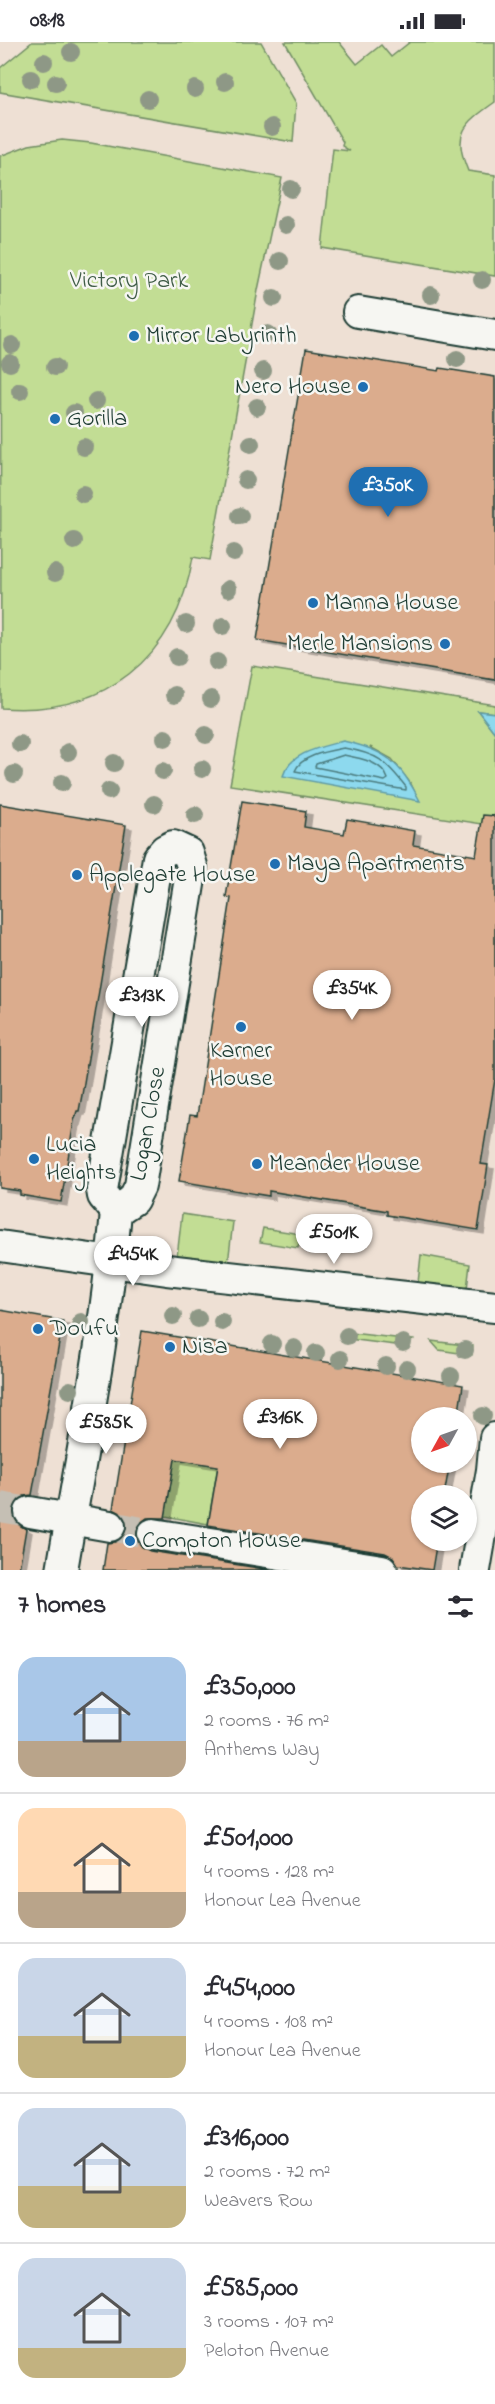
<!DOCTYPE html>
<html lang="en">
<head>
<meta charset="utf-8">
<style>
  :root { --surface:#fff; --page:#f7f7f7; --text:#2b2b33; --muted:#7c7c81; --line:#e1e1e2; --accent:#1f6fb2 }
  body { margin:0; font-family:"Indie Flower",sans-serif; background:var(--page); color:var(--text); height:100vh; display:flex; flex-direction:column; font-size:22px; white-space:nowrap }
  * { box-sizing:border-box; margin:0 }
  p { font-size:20px; color:var(--muted) }
  .icon { flex:none; width:33px; height:33px; fill:none; stroke:currentColor; stroke-width:2; stroke-linecap:round; stroke-linejoin:round }
  .map { position:relative; height:1528px; overflow:hidden }
  .panel { display:flex; flex-direction:column; background:var(--surface); flex:1 }
  .panel>* { flex:none }
  .needle { width:39px; rotate:230deg }
  .tools { position:absolute; left:411px; top:1365px; display:grid; gap:12px }
  .tools a { display:grid; place-items:center; width:66px; height:66px; border-radius:50%; background:var(--surface); box-shadow:0 2px 4px #0004; font-size:30px }
  .price { position:absolute; translate:-50% -51px; padding:0 14px; border-radius:21px; background:#fff; color:#222; font-size:20px; line-height:39px; filter:drop-shadow(0 2px 3px #0008) }
  .price::after { content:''; position:absolute; left:50%; top:36px; width:18px; height:14px; margin-left:-9px; background:inherit; clip-path:polygon(0 0,100% 0,50% 100%) }
  .price.active { background:var(--accent); color:#fff }
  ul { padding:0; list-style:none }
  li { display:flex; align-items:center; gap:18px; height:150px; padding:0 18px }
  li+li { border-top:2px solid var(--line) }
  li span { display:grid; place-items:center; flex:none; width:168px; height:120px; border-radius:18px; color:#555 }
  li>.icon { margin-inline-start:auto }
  span .icon { width:72px; height:72px; fill:#fffc; stroke-width:1 }
  li b { font-size:26px }
  h2 { display:flex; justify-content:space-between; align-items:center; height:72px; padding:0 18px; font-size:26px }
  .status { display:flex; justify-content:space-between; align-items:center; height:42px; padding:0 30px; background:var(--surface); direction:ltr }
  .status svg { height:16px; fill:currentColor }
  .map>svg:first-child { display:block }
  .green { fill:#c2dd94; stroke:#708d64; stroke-width:1.5; fill-rule:evenodd }
  .water { fill:#8dd9ee; stroke:#619ba4; stroke-width:1.5 }
  .lines { fill:none; stroke-linecap:round; stroke-linejoin:round }
  .shore { stroke:#4b7b7e; stroke-width:1.5 }
  .building { fill:#dbac8d; stroke:#1f3d34; stroke-width:1.5; filter:url(#shadow) }
  .minor-tunnel { stroke:#c5bfb4; stroke-width:30; stroke-dasharray:30 15; stroke-linecap:butt }
  .minor-casing { stroke:#1f3d34; stroke-width:34 }
  .minor { stroke:#f6f6f2; stroke-width:30 }
  .tree { fill:#8e9886 }
  .poi-dot { fill:#1f6fb2; stroke:#f6f6f2; stroke-width:2 }
  .labels { text-anchor:middle; dominant-baseline:central; stroke-width:5; stroke-linejoin:round; paint-order:stroke }
  .park-label { font-size:24px; fill:#405d47; stroke:#f6f6f2 }
  .poi-label { font-size:24px; fill:#1f3d34; stroke:#f6f6f2; text-anchor:start }
  .street-label { font-size:24px; fill:#1f3d34; stroke:#f6f6f2 }
</style>
</head>
<body>
<div class="status"><b>08:18</b><svg viewBox="0 0 49 12"><path d="M0 12V9h3v3zM5 12V6h3v6zM10 12V3h3v9zM15 12V0h3v12zM26 1h20v11H26zM47 4h2v5h-2z"/></svg></div>
<div class="map">
<svg width="495" height="1528" viewBox="0 0 495 1528">
  <defs>
    <filter id="shadow"><feDropShadow dx="6" dy="4" stdDeviation="0" flood-color="#0004"/></filter>
  </defs>
  <rect width="100%" height="100%" fill="#eee0d4"/>
  <filter id="ink" filterUnits="userSpaceOnUse"><feTurbulence type="fractalNoise" baseFrequency=".0167" numOctaves="2"/><feDisplacementMap in="SourceGraphic" scale="12" xChannelSelector="R" yChannelSelector="G"/><feConvolveMatrix kernelMatrix="1 2 1 2 8 2 1 2 1" color-interpolation-filters="sRGB"/></filter>
  <g filter="url(#ink)">
    <g class="green">
      <path d="M 32,0 L 261,0 L 296,61 L 293,100 L 0,50 L 0,26 Z"/>
      <path d="M 285,0 L 339,0 L 357,22 L 381,3 L 391,15 L 410,0 L 495,0 L 495,60 C 464,82 452,91 468,129 L 495,133 L 495,234 L 322,206 L 333,107 L 350,109 L 342,104 L 343,100 Z"/>
      <path d="M 62,98 L 91,101 L 282,136 L 258,248 L 210,518 L 193,515 C 176,617 104,674 1,666 L 0,114 L 29,103 Z"/>
      <path d="M 252,624 L 495,663 L 495,671 L 478,669 L 495,691 L 495,784 L 230,743 ZM 370,705 L 392,717 L 411,742 L 419,759 Z"/>
      <path d="M 182,1172 L 233,1180 L 228,1221 L 177,1215 Z"/>
      <path d="M 263,1186 L 301,1192 L 298,1206 L 260,1200 Z"/>
      <path d="M 421,1213 L 470,1222 L 467,1247 L 418,1241 Z"/>
      <path d="M 342,1290 L 413,1298 L 403,1304 L 341,1296 Z"/>
      <path d="M 431,1299 L 473,1304 L 472,1313 L 439,1308 Z"/>
      <path d="M 175,1417 L 218,1424 L 208,1482 L 165,1474 Z"/>
    </g>
    <g class="water">
      <path d="M 478,669 L 495,671 L 495,691 Z"/>
      <path d="M 343,699 C 386,708 400,720 420,759 L 283,734 C 290,710 322,705 343,699 Z"/>
    </g>
    <g class="lines">
      <g class="shore">
        <path d="M 344,706 C 378,712 385,718 406,745 L 406,748 L 295,729 C 301,713 329,709 344,706 Z"/>
        <path d="M 344,713 C 360,716 383,720 388,737 L 385,739 L 315,725 L 316,722 Z"/>
      </g>
    </g>
    <g class="building">
      <path d="M 306,307 L 439,329 L 440,326 L 495,335 L 495,638 L 257,598 Z"/>
      <path d="M 242,759 L 306,769 L 304,785 L 344,792 L 347,777 L 415,789 L 413,803 L 476,814 L 483,773 L 495,774 L 495,1037 L 481,1122 L 488,1123 L 478,1188 L 387,1173 L 387,1169 L 269,1149 L 269,1154 L 179,1139 L 190,1073 L 197,1074 L 231,856 L 226,855 Z"/>
      <path d="M 0,762 L 126,783 L 82,1053 L 79,1069 L 77,1069 L 74,1079 L 61,1160 L 20,1153 L 20,1149 L 0,1146 Z"/>
      <path d="M 0,1268 L 63,1279 L 32,1453 L 24,1454 L 17,1459 L 13,1466 L 14,1476 L 19,1483 L 26,1487 L 19,1528 L 0,1528 Z"/>
      <path d="M 142,1289 L 463,1343 L 458,1376 L 422,1376 L 422,1420 L 450,1420 L 444,1454 L 422,1454 L 422,1498 L 437,1498 L 432,1528 L 398,1523 L 393,1515 L 385,1511 L 208,1483 L 218,1424 L 175,1417 L 165,1476 L 147,1476 L 139,1482 L 136,1490 L 137,1498 L 142,1505 L 150,1509 L 271,1528 L 103,1528 L 107,1501 L 115,1500 L 123,1495 L 127,1486 L 126,1479 L 121,1471 L 113,1467 Z"/>
    </g>
    <g class="lines">
      <g class="minor-tunnel">
        <path d="M 0,1465 L 30,1470"/>
        <path d="M 110,1484 L 153,1492"/>
      </g>
      <defs>
        <g id="minor">
          <path d="M 358,270 L 495,293"/>
          <path d="M 173,804 L 188,811 L 192,824 L 140,1144 L 133,1158 L 116,1169 L 103,1154 L 102,1148 L 158,816 L 165,808 Z"/>
          <path d="M 0,1204 L 167,1228 L 495,1265"/>
          <path d="M 30,1470 L 110,1484"/>
          <path d="M 153,1492 L 382,1528"/>
          <path d="M 62,1528 C 82,1409 106,1290 116,1169"/>
          <path d="M 475,1528 L 492,1428 L 495,1396"/>
        </g>
      </defs>
      <use href="#minor" class="minor-casing"/>
      <use href="#minor" class="minor"/>
    </g>
    <g class="tree">
      <circle cx="71" cy="10" r="9"/>
      <circle cx="44" cy="20" r="9"/>
      <circle cx="31" cy="37" r="9"/>
      <circle cx="225" cy="40" r="9"/>
      <circle cx="56" cy="41" r="9"/>
      <circle cx="195" cy="47" r="9"/>
      <circle cx="148" cy="57" r="9"/>
      <circle cx="272" cy="85" r="9"/>
      <circle cx="291" cy="147" r="9"/>
      <circle cx="286" cy="183" r="9"/>
      <circle cx="280" cy="219" r="9"/>
      <circle cx="482" cy="238" r="9"/>
      <circle cx="431" cy="253" r="9"/>
      <circle cx="274" cy="256" r="9"/>
      <circle cx="268" cy="292" r="9"/>
      <circle cx="12" cy="303" r="9"/>
      <circle cx="457" cy="317" r="9"/>
      <circle cx="10" cy="321" r="9"/>
      <circle cx="55" cy="325" r="9"/>
      <circle cx="263" cy="329" r="9"/>
      <circle cx="20" cy="349" r="9"/>
      <circle cx="96" cy="359" r="9"/>
      <circle cx="257" cy="365" r="9"/>
      <circle cx="74" cy="371" r="9"/>
      <circle cx="251" cy="402" r="9"/>
      <circle cx="84" cy="405" r="9"/>
      <circle cx="246" cy="438" r="9"/>
      <circle cx="83" cy="452" r="9"/>
      <circle cx="240" cy="474" r="9"/>
      <circle cx="74" cy="499" r="9"/>
      <circle cx="234" cy="511" r="9"/>
      <circle cx="55" cy="531" r="9"/>
      <circle cx="228" cy="547" r="9"/>
      <circle cx="186" cy="582" r="9"/>
      <circle cx="223" cy="584" r="9"/>
      <circle cx="177" cy="615" r="9"/>
      <circle cx="217" cy="620" r="9"/>
      <circle cx="174" cy="653" r="9"/>
      <circle cx="211" cy="657" r="9"/>
      <circle cx="206" cy="693" r="9"/>
      <circle cx="165" cy="696" r="9"/>
      <circle cx="20" cy="702" r="9"/>
      <circle cx="68" cy="710" r="9"/>
      <circle cx="114" cy="721" r="9"/>
      <circle cx="202" cy="727" r="9"/>
      <circle cx="163" cy="729" r="9"/>
      <circle cx="14" cy="732" r="9"/>
      <circle cx="62" cy="741" r="9"/>
      <circle cx="109" cy="749" r="9"/>
      <circle cx="154" cy="762" r="9"/>
      <circle cx="195" cy="773" r="9"/>
      <circle cx="173" cy="1274" r="9"/>
      <circle cx="198" cy="1277" r="9"/>
      <circle cx="81" cy="1280" r="9"/>
      <circle cx="222" cy="1280" r="9"/>
      <circle cx="347" cy="1294" r="9"/>
      <circle cx="403" cy="1301" r="9"/>
      <circle cx="272" cy="1302" r="9"/>
      <circle cx="294" cy="1306" r="9"/>
      <circle cx="465" cy="1308" r="9"/>
      <circle cx="316" cy="1311" r="9"/>
      <circle cx="340" cy="1317" r="9"/>
      <circle cx="386" cy="1324" r="9"/>
      <circle cx="407" cy="1327" r="9"/>
      <circle cx="451" cy="1334" r="9"/>
      <circle cx="70" cy="1348" r="9"/>
      <circle cx="112" cy="1372" r="9"/>
      <circle cx="483" cy="1374" r="9"/>
    </g>
  </g>
  <g class="poi-dot">
    <circle cx="134" cy="294" r="6"/>
    <circle cx="363" cy="345" r="6"/>
    <circle cx="55" cy="377" r="6"/>
    <circle cx="313" cy="561" r="6"/>
    <circle cx="445" cy="602" r="6"/>
    <circle cx="275" cy="822" r="6"/>
    <circle cx="77" cy="833" r="6"/>
    <circle cx="241" cy="985" r="6"/>
    <circle cx="34" cy="1117" r="6"/>
    <circle cx="257" cy="1122" r="6"/>
    <circle cx="38" cy="1287" r="6"/>
    <circle cx="170" cy="1305" r="6"/>
    <circle cx="130" cy="1499" r="6"/>
  </g>
  <g class="labels">
    <g class="park-label">
      <text x="129" y="239">Victory Park</text>
    </g>
    <g class="poi-label">
      <text x="146" y="294">Mirror Labyrinth</text>
      <text x="351" y="345" text-anchor="end">Nero House</text>
      <text x="67" y="377">Gorilla</text>
      <text x="325" y="561">Manna House</text>
      <text x="433" y="602" text-anchor="end">Merle Mansions</text>
      <text x="287" y="822">Maya Apartments</text>
      <text x="89" y="833">Applegate House</text>
      <text x="241" y="1009" text-anchor="middle">Karner<tspan x="241" dy="28">House</tspan></text>
      <text x="46" y="1103">Lucia<tspan x="46" dy="28">Heights</tspan></text>
      <text x="269" y="1122">Meander House</text>
      <text x="50" y="1287">Doufu</text>
      <text x="182" y="1305">Nisa</text>
      <text x="142" y="1499">Compton House</text>
    </g>
    <g class="street-label">
      <text transform="translate(149 1082) rotate(-80)">Logan Close</text>
    </g>
  </g>
</svg>
<div class="tools">
<a><svg class="needle" viewBox="-14 -14 28 28"><path d="M0-13l5 13h-10z" fill="#e53935"/><path d="M0 13l5-13h-10z" fill="#7c7c81"/></svg></a>
<a><svg class="icon" aria-label="layers" viewBox="0 0 24 24"><path d="M12 4l9 5-9 5-9-5zM3 14l9 5 9-5"/></svg></a>
</div>
<b class="price active" style="left:388px;top:476px">£350K</b>
<b class="price" style="left:352px;top:979px">£354K</b>
<b class="price" style="left:142px;top:986px">£313K</b>
<b class="price" style="left:334px;top:1223px">£501K</b>
<b class="price" style="left:133px;top:1245px">£454K</b>
<b class="price" style="left:280px;top:1408px">£316K</b>
<b class="price" style="left:106px;top:1413px">£585K</b>
</div>
<section class="panel">
<h2>7 homes<svg class="icon" aria-label="filters" viewBox="0 0 24 24"><path d="M4 7h16M4 17h16"/><circle cx="9" cy="7" r="2"/><circle cx="15" cy="17" r="2"/></svg></h2>
<ul>
<li><span style="background:linear-gradient(#a9c7e8 70%,#b9a48a 0)"><svg class="icon" aria-label="home" viewBox="0 0 24 24"><path d="M3 11l9-7 9 7M6 9v11h12V9"/></svg></span><div><b>£350,000</b><p>2 rooms · 76 m²</p><p>Anthems Way</p></div></li>
<li><span style="background:linear-gradient(#ffd9b3 70%,#b9a48a 0)"><svg class="icon" aria-label="home" viewBox="0 0 24 24"><path d="M3 11l9-7 9 7M6 9v11h12V9"/></svg></span><div><b>£501,000</b><p>4 rooms · 128 m²</p><p>Honour Lea Avenue</p></div></li>
<li><span style="background:linear-gradient(#c9d6e8 65%,#c2b280 0)"><svg class="icon" aria-label="home" viewBox="0 0 24 24"><path d="M3 11l9-7 9 7M6 9v11h12V9"/></svg></span><div><b>£454,000</b><p>4 rooms · 108 m²</p><p>Honour Lea Avenue</p></div></li>
<li><span style="background:linear-gradient(#c9d6e8 65%,#c2b280 0)"><svg class="icon" aria-label="home" viewBox="0 0 24 24"><path d="M3 11l9-7 9 7M6 9v11h12V9"/></svg></span><div><b>£316,000</b><p>2 rooms · 72 m²</p><p>Weavers Row</p></div></li>
<li><span style="background:linear-gradient(#c9d6e8 75%,#c2b280 0)"><svg class="icon" aria-label="home" viewBox="0 0 24 24"><path d="M3 11l9-7 9 7M6 9v11h12V9"/></svg></span><div><b>£585,000</b><p>3 rooms · 107 m²</p><p>Peloton Avenue</p></div></li>
</ul>
</section>
</body>
</html>
